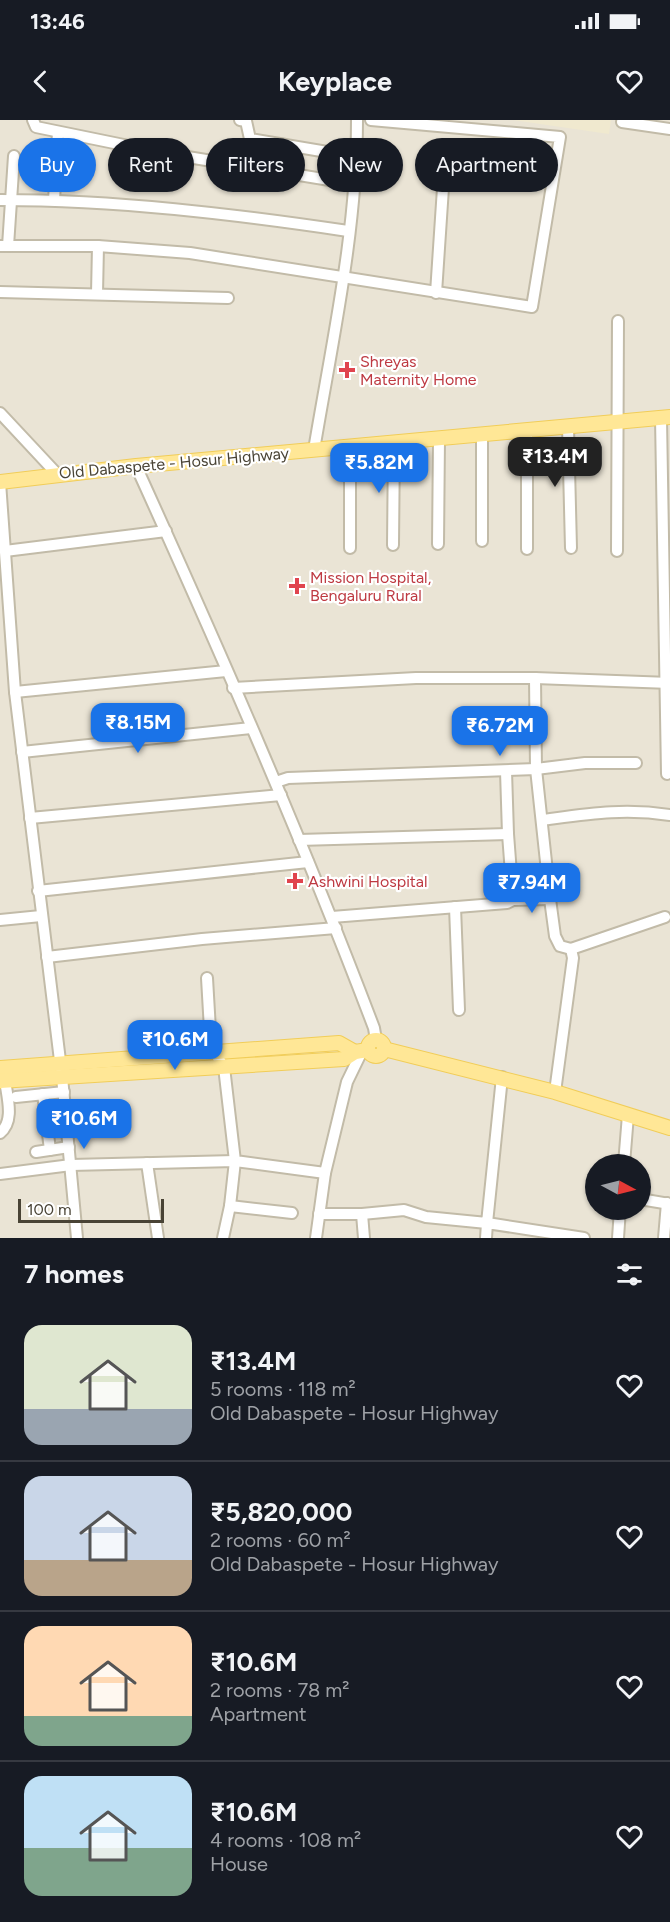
<!DOCTYPE html>
<html lang="en">
<head>
<meta charset="utf-8">
<style>
  :root { --surface:#171b24; --page:#20242c; --text:#f1f3f6; --muted:#9ea1a6; --line:#363941; --accent:#1a73e8 }
  body { margin:0; font-family:Figtree,sans-serif; background:var(--page); color:var(--text); height:100vh; display:flex; flex-direction:column; font-size:22px; white-space:nowrap }
  * { box-sizing:border-box; margin:0 }
  p { font-size:20px; color:var(--muted) }
  .icon { flex:none; width:33px; height:33px; fill:none; stroke:currentColor; stroke-width:2; stroke-linecap:round; stroke-linejoin:round }
  .map { position:relative; height:1118px; overflow:hidden }
  .sheet { display:flex; flex-direction:column; background:var(--surface); flex:1 }
  .sheet>* { flex:none }
  .top-card { position:absolute; left:18px; top:18px; width:634px; height:54px; display:flex; gap:12px }
  .needle { width:39px; rotate:97deg }
  .controls { position:absolute; left:585px; top:1034px; display:grid; gap:12px }
  .controls a { display:grid; place-items:center; width:66px; height:66px; border-radius:50%; background:var(--surface); box-shadow:0 2px 4px #0004; font-size:30px }
  .scale { position:absolute; left:18px; bottom:15px; width:146px; box-sizing:border-box; padding-left:6px; border:3px solid #494335; border-top:0; font-size:16px; line-height:21px; white-space:nowrap; color:#494335; -webkit-text-stroke:4px #fff; paint-order:stroke }
  .price { position:absolute; translate:-50% -51px; padding:0 14px; border-radius:12px; background:var(--accent); color:#fff; font-size:20px; line-height:39px; filter:drop-shadow(0 2px 3px #0008) }
  .price::after { content:''; position:absolute; left:50%; top:36px; width:18px; height:14px; margin-left:-9px; background:inherit; clip-path:polygon(0 0,100% 0,50% 100%) }
  .price.current { background:#222; color:#fff }
  ul { padding:0; list-style:none }
  li { display:flex; align-items:center; gap:18px; height:150px; padding:0 24px }
  li+li { border-top:2px solid var(--line) }
  li span { display:grid; place-items:center; flex:none; width:168px; height:120px; border-radius:18px; color:#555 }
  li>.icon { margin-inline-start:auto }
  span .icon { width:72px; height:72px; fill:#fffc; stroke-width:1 }
  li b { font-size:26px }
  h2 { display:flex; justify-content:space-between; align-items:center; height:72px; padding:0 24px; font-size:26px }
  .pill { padding:0 21px; border-radius:27px; background:var(--surface); box-shadow:0 2px 4px #0004; font-size:21px; line-height:54px }
  .pill.current { background:var(--accent); color:#fff }
  .status { display:flex; justify-content:space-between; align-items:center; height:42px; padding:0 30px; background:var(--surface); direction:ltr }
  .status svg { height:16px; fill:currentColor }
  header { display:flex; justify-content:space-between; align-items:center; height:78px; padding:0 24px; background:var(--surface); font-size:27px; font-weight:700 }
  .map>svg:first-child { display:block }
  .residential { fill:#eae4d5; fill-rule:evenodd }
  .education { fill:#f0e9cf }
  .lines { fill:none; stroke-linecap:round; stroke-linejoin:round }
  .minor-casing { stroke:#c2bba8; stroke-width:14 }
  .major-casing { stroke:#f1cd59; stroke-width:16 }
  .minor { stroke:#fff; stroke-width:10 }
  .major { stroke:#ffe796; stroke-width:14 }
  .health-dot { fill:#e0444e; stroke:#fff; stroke-width:2 }
  .labels { text-anchor:middle; dominant-baseline:central; stroke-width:4.5; stroke-linejoin:round; paint-order:stroke }
  .health-label { font-size:16px; fill:#be3a42; stroke:#fff; text-anchor:start }
  .street-label { font-size:16px; fill:#494335; stroke:#fff }
</style>
</head>
<body>
<div class="status"><b>13:46</b><svg viewBox="0 0 49 12"><path d="M0 12V9h3v3zM5 12V6h3v6zM10 12V3h3v9zM15 12V0h3v12zM26 1h20v11H26zM47 4h2v5h-2z"/></svg></div>
<header><svg class="icon" aria-label="back" viewBox="0 0 24 24"><path d="M15 5l-7 7 7 7"/></svg>Keyplace<svg class="icon" aria-label="heart" viewBox="0 0 24 24"><path d="M12 20l-8-8c-3-5 5-10 8-4 3-6 11-1 8 4z"/></svg></header>
<div class="map">
<svg width="670" height="1118" viewBox="0 0 670 1118">
  <rect width="100%" height="100%" fill="#f5f2e7"/>
  <path class="residential" d="M 0,0 L 670,0 L 670,1118 L 0,1118 ZM 596,1044 L 640,1044 L 640,1089 L 596,1089 Z"/>
  <path class="education" d="M 513,0 L 611,0 L 609,14 Z"/>
  <g class="lines">
    <defs>
      <g id="minor">
        <path d="M 33,0 L 36,7 L 163,33 L 354,64"/>
        <path d="M 240,0 L 246,1 L 250,19 L 357,37"/>
        <path d="M 622,2 L 670,9"/>
        <path d="M 0,80 C 117,80 233,94 348,111"/>
        <path d="M 54,80 L 58,12"/>
        <path d="M 0,126 L 98,126 L 190,133 L 532,187 L 560,17 L 371,0"/>
        <path d="M 8,126 L 14,36"/>
        <path d="M 0,172 L 228,178"/>
        <path d="M 436,173 L 445,38"/>
        <path d="M 97,174 L 98,126"/>
        <path d="M 0,293 L 57,354"/>
        <path d="M 661,298 L 667,654"/>
        <path d="M 568,307 L 571,428"/>
        <path d="M 527,311 L 527,429"/>
        <path d="M 482,315 L 482,421"/>
        <path d="M 314,330 C 332,222 357,111 357,0"/>
        <path d="M 136,346 C 220,531 302,718 374,908 L 376,920"/>
        <path d="M 0,362 L 15,572 L 62,957 L 77,1118"/>
        <path d="M 438,424 L 439,319"/>
        <path d="M 393,425 L 394,323"/>
        <path d="M 350,428 L 350,327"/>
        <path d="M 5,431 L 166,411"/>
        <path d="M 617,431 L 618,201"/>
        <path d="M 535,558 L 536,649 L 585,643 L 636,643"/>
        <path d="M 233,568 L 416,558 L 535,558 L 670,563"/>
        <path d="M 15,572 L 226,551"/>
        <path d="M 22,632 L 251,608"/>
        <path d="M 506,651 L 508,714 L 513,780"/>
        <path d="M 276,662 L 288,658 L 536,649 L 550,779 L 555,816 L 560,826 L 571,829 L 665,797"/>
        <path d="M 30,698 L 281,675"/>
        <path d="M 542,700 C 588,694 623,688 670,695"/>
        <path d="M 299,720 L 508,714"/>
        <path d="M 38,771 L 308,742"/>
        <path d="M 455,787 L 459,890"/>
        <path d="M 332,797 L 507,783 L 513,780 L 550,779"/>
        <path d="M 0,800 L 41,796"/>
        <path d="M 47,837 L 202,819 L 336,808"/>
        <path d="M 207,858 L 211,927 L 224,947 L 235,1041 L 325,1053"/>
        <path d="M 555,972 L 573,838 L 571,829"/>
        <path d="M 43,974 L 50,1030"/>
        <path d="M 16,977 L 64,972"/>
        <path d="M 0,1013 C 15,1001 7,977 5,960"/>
        <path d="M 36,1032 L 69,1027"/>
        <path d="M 147,1043 L 158,1118"/>
        <path d="M 624,1044 L 628,995"/>
        <path d="M 0,1054 L 71,1045 L 235,1041 L 230,1086 L 223,1118"/>
        <path d="M 640,1079 L 670,1084"/>
        <path d="M 230,1086 L 292,1093"/>
        <path d="M 319,1094 L 362,1094 L 404,1090 L 426,1097 L 487,1103 L 502,957"/>
        <path d="M 362,1094 L 364,1118"/>
        <path d="M 316,1118 L 325,1053 L 347,962 L 362,931"/>
        <path d="M 486,1118 L 487,1103 L 584,1118"/>
        <path d="M 618,1118 L 620,1089"/>
        <path d="M 664,1118 L 667,1083"/>
      </g>
      <g id="major">
        <path d="M 0,362 L 136,346 L 670,297"/>
        <circle cx="376" cy="928" r="8"/>
        <path d="M 384,929 L 555,972 L 670,1008"/>
        <path d="M 0,948 L 339,923 L 355,932"/>
        <path d="M 0,961 L 344,939 L 355,932 L 368,930"/>
      </g>
    </defs>
    <use href="#minor" class="minor-casing"/>
    <use href="#major" class="major-casing"/>
    <use href="#minor" class="minor"/>
    <use href="#major" class="major"/>
  </g>
  <g class="health-dot">
    <path d="M344 241h6v6h6v6h-6v6h-6v-6h-6v-6h6z"/>
    <path d="M294 457h6v6h6v6h-6v6h-6v-6h-6v-6h6z"/>
    <path d="M292 752h6v6h6v6h-6v6h-6v-6h-6v-6h6z"/>
  </g>
  <g class="labels">
    <g class="health-label">
      <text x="360" y="241">Shreyas<tspan x="360" dy="18">Maternity Home</tspan></text>
      <text x="310" y="457">Mission Hospital,<tspan x="310" dy="18">Bengaluru Rural</tspan></text>
      <text x="308" y="761">Ashwini Hospital</text>
    </g>
    <g class="street-label">
      <text transform="translate(174 343) rotate(-5)">Old Dabaspete - Hosur Highway</text>
    </g>
  </g>
</svg>
<div class="controls">
<a><svg class="needle" viewBox="-14 -14 28 28"><path d="M0-13l5 13h-10z" fill="#e53935"/><path d="M0 13l5-13h-10z" fill="#9ea1a6"/></svg></a>
</div>
<div class="scale">100 m</div>
<b class="price current" style="left:555px;top:368px">₹13.4M</b>
<b class="price" style="left:379px;top:374px">₹5.82M</b>
<b class="price" style="left:138px;top:634px">₹8.15M</b>
<b class="price" style="left:500px;top:637px">₹6.72M</b>
<b class="price" style="left:532px;top:794px">₹7.94M</b>
<b class="price" style="left:175px;top:951px">₹10.6M</b>
<b class="price" style="left:84px;top:1030px">₹10.6M</b>
<div class="top-card">
<a class="pill current">Buy</a>
<a class="pill">Rent</a>
<a class="pill">Filters</a>
<a class="pill">New</a>
<a class="pill">Apartment</a>
</div>
</div>
<section class="sheet">
<h2>7 homes<svg class="icon" aria-label="filters" viewBox="0 0 24 24"><path d="M4 7h16M4 17h16"/><circle cx="9" cy="7" r="2"/><circle cx="15" cy="17" r="2"/></svg></h2>
<ul>
<li><span style="background:linear-gradient(#dfe7d0 70%,#9aa5b1 0)"><svg class="icon" aria-label="home" viewBox="0 0 24 24"><path d="M3 11l9-7 9 7M6 9v11h12V9"/></svg></span><div><b>₹13.4M</b><p>5 rooms · 118 m²</p><p>Old Dabaspete - Hosur Highway</p></div><svg class="icon" aria-label="heart" viewBox="0 0 24 24"><path d="M12 20l-8-8c-3-5 5-10 8-4 3-6 11-1 8 4z"/></svg></li>
<li><span style="background:linear-gradient(#c9d6e8 70%,#b9a48a 0)"><svg class="icon" aria-label="home" viewBox="0 0 24 24"><path d="M3 11l9-7 9 7M6 9v11h12V9"/></svg></span><div><b>₹5,820,000</b><p>2 rooms · 60 m²</p><p>Old Dabaspete - Hosur Highway</p></div><svg class="icon" aria-label="heart" viewBox="0 0 24 24"><path d="M12 20l-8-8c-3-5 5-10 8-4 3-6 11-1 8 4z"/></svg></li>
<li><span style="background:linear-gradient(#ffd9b3 75%,#7fa58c 0)"><svg class="icon" aria-label="home" viewBox="0 0 24 24"><path d="M3 11l9-7 9 7M6 9v11h12V9"/></svg></span><div><b>₹10.6M</b><p>2 rooms · 78 m²</p><p>Apartment</p></div><svg class="icon" aria-label="heart" viewBox="0 0 24 24"><path d="M12 20l-8-8c-3-5 5-10 8-4 3-6 11-1 8 4z"/></svg></li>
<li><span style="background:linear-gradient(#bfe0f5 60%,#7fa58c 0)"><svg class="icon" aria-label="home" viewBox="0 0 24 24"><path d="M3 11l9-7 9 7M6 9v11h12V9"/></svg></span><div><b>₹10.6M</b><p>4 rooms · 108 m²</p><p>House</p></div><svg class="icon" aria-label="heart" viewBox="0 0 24 24"><path d="M12 20l-8-8c-3-5 5-10 8-4 3-6 11-1 8 4z"/></svg></li>
</ul>
</section>
</body>
</html>
